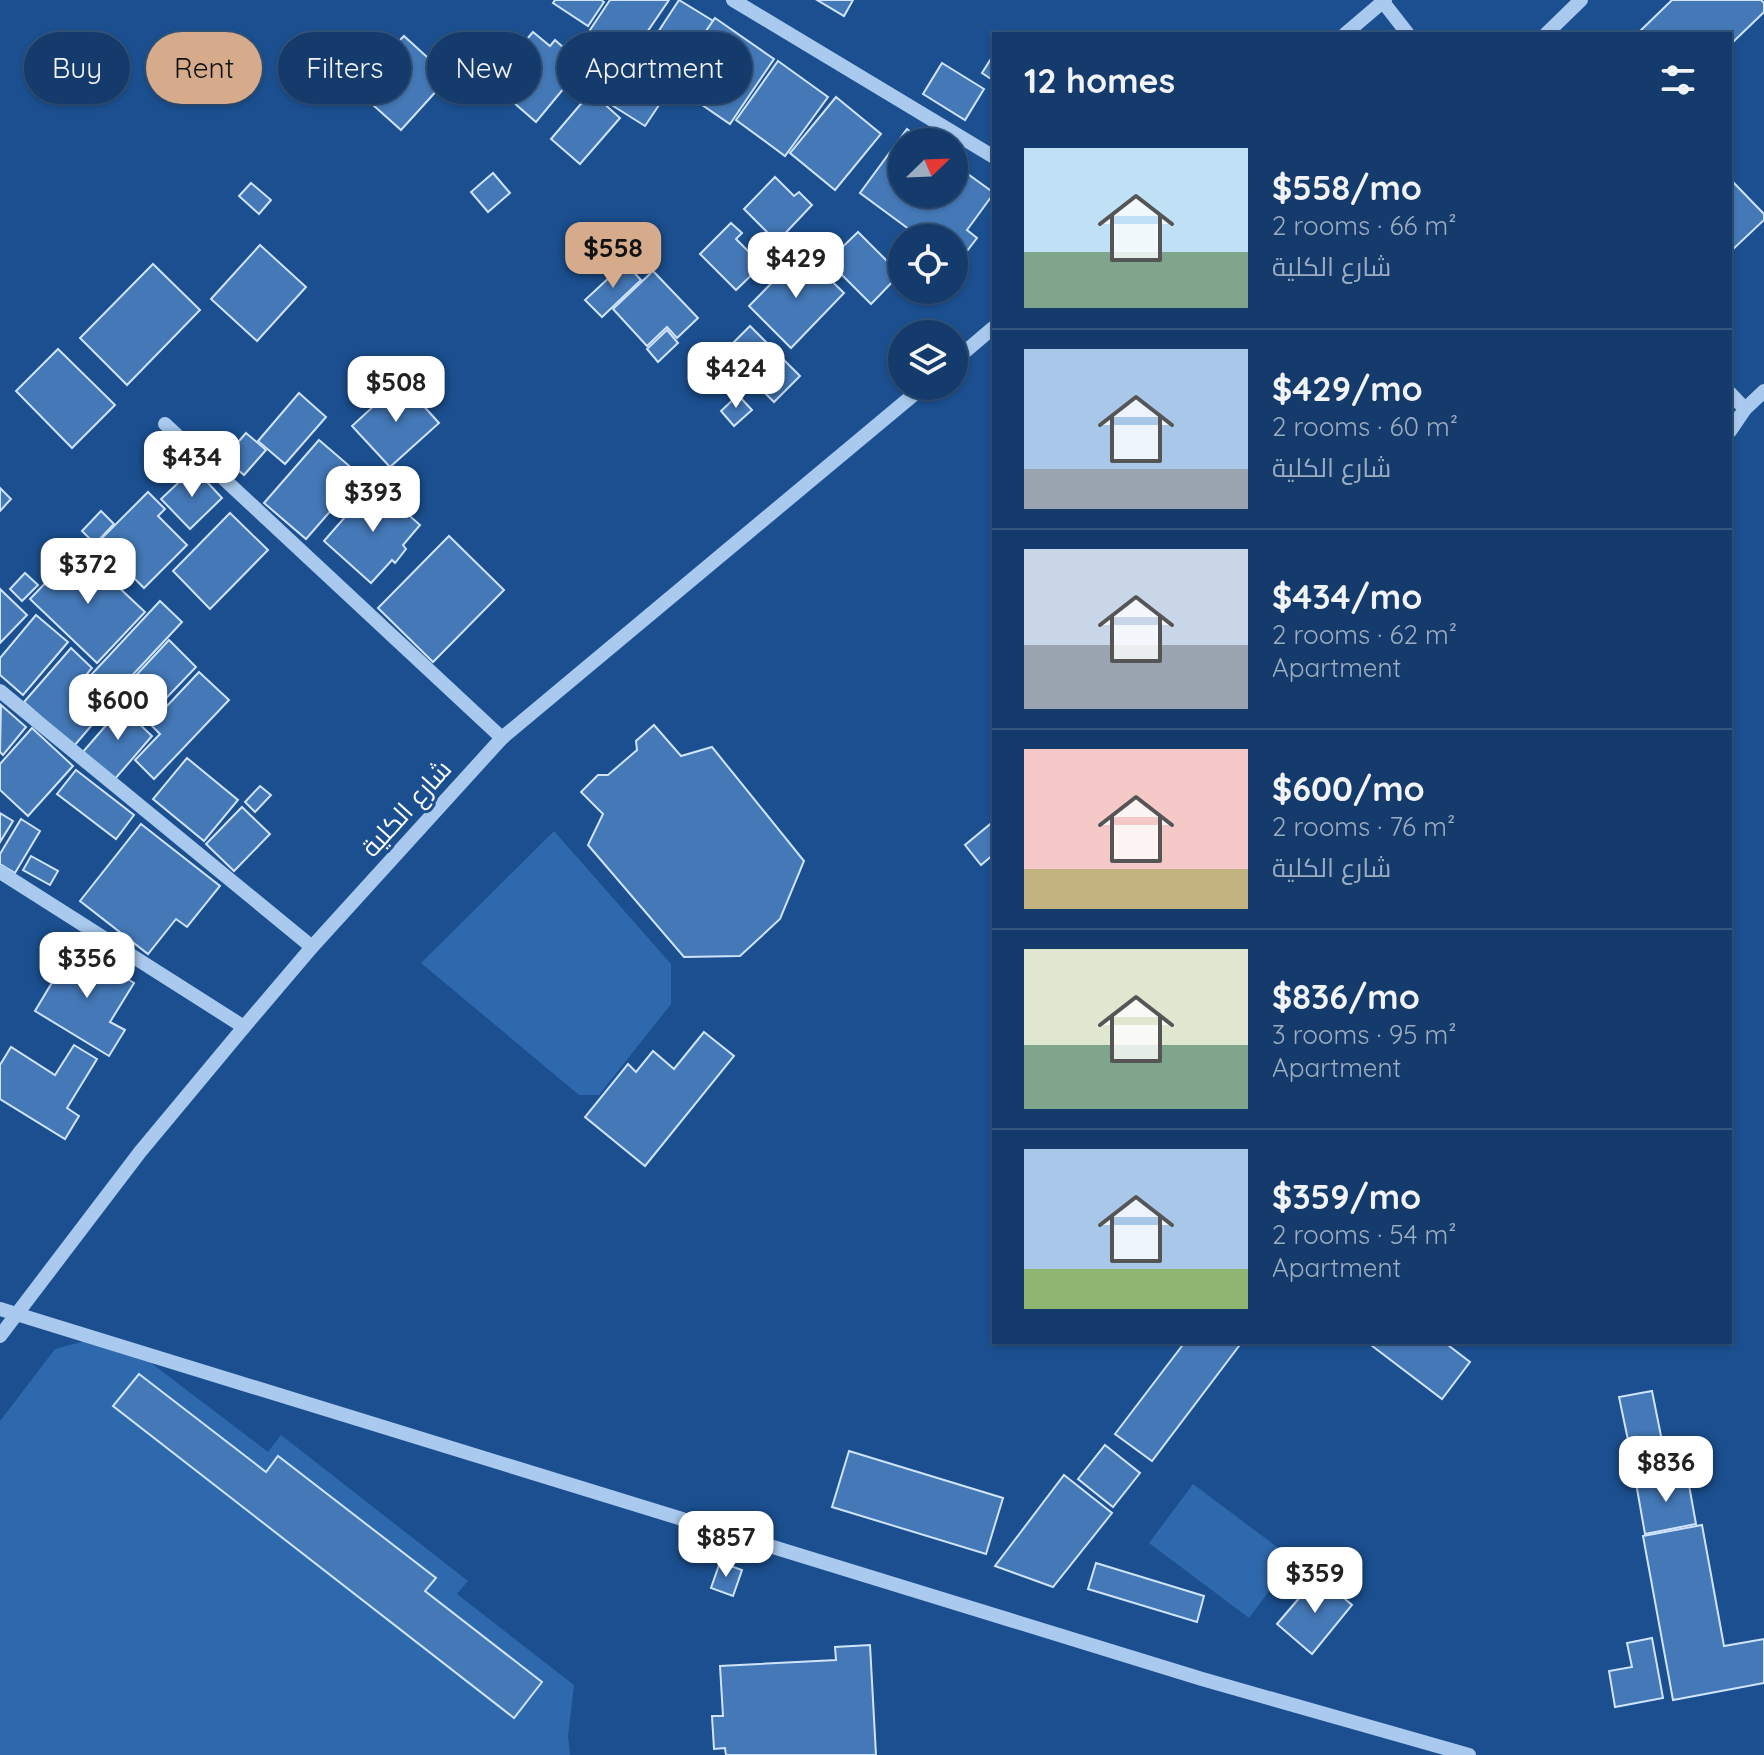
<!DOCTYPE html>
<html lang="en">
<head>
<meta charset="utf-8">
<style>
  :root { --surface:#143b6b; --page:#1d4271; --text:#f1f3f6; --muted:#9dadc1; --line:#33557e; --accent:#d6ab8b }
  body { margin:0; font-family:Quicksand,Cairo,sans-serif; background:var(--page); color:var(--text); height:100vh; display:flex; flex-direction:column; font-size:30px; white-space:nowrap }
  * { box-sizing:border-box; margin:0 }
  p { font-size:26px; color:var(--muted) }
  .icon { flex:none; width:44px; height:44px; fill:none; stroke:currentColor; stroke-width:2; stroke-linecap:round; stroke-linejoin:round }
  .map { position:relative; flex:1; overflow:hidden }
  .side { position:absolute; left:992px; top:32px; width:740px; height:1312px; display:flex; flex-direction:column; background:var(--surface); border-radius:0px; box-shadow:0 2px 6px #0004,0 0 0 2px var(--line) }
  .side>* { flex:none }
  .banner { position:absolute; left:24px; top:32px; width:760px; height:72px; display:flex; gap:16px }
  .needle { width:52px; rotate:67deg }
  .buttons { position:absolute; left:888px; top:128px; display:grid; gap:16px }
  .buttons a { display:grid; place-items:center; width:80px; height:80px; border-radius:50%; background:var(--surface); box-shadow:0 2px 6px #0004,0 0 0 2px var(--line); font-size:40px }
  .price { position:absolute; translate:-50% -68px; padding:0 18px; border-radius:16px; background:#fff; color:#222; font-size:26px; line-height:52px; filter:drop-shadow(0 2px 4px #0008) }
  .price::after { content:''; position:absolute; left:50%; top:48px; width:24px; height:18px; margin-left:-12px; background:inherit; clip-path:polygon(0 0,100% 0,50% 100%) }
  .price.on { background:var(--accent); color:#111 }
  ul { padding:0; list-style:none }
  li { display:flex; align-items:center; gap:24px; height:200px; padding:0 32px }
  li+li { border-top:2px solid var(--line) }
  li span { display:grid; place-items:center; flex:none; width:224px; height:160px; border-radius:0px; color:#555 }
  li>.icon { margin-inline-start:auto }
  span .icon { width:96px; height:96px; fill:#fffc; stroke-width:1 }
  li b { font-size:34px }
  h2 { display:flex; justify-content:space-between; align-items:center; height:96px; padding:0 32px; font-size:34px }
  .pill { padding:0 28px; border-radius:36px; background:var(--surface); box-shadow:0 2px 6px #0004,0 0 0 2px var(--line); font-size:28px; line-height:72px }
  .pill.on { background:var(--accent); color:#111 }
  .map>svg:first-child { display:block }
  .green { fill:#2e69ad }
  .building { fill:#4478b7; stroke:#cfe3fa; stroke-width:2 }
  .lines { fill:none; stroke-linecap:round; stroke-linejoin:round }
  .minor { stroke:#a9c9ee; stroke-width:14 }
  .labels { text-anchor:middle; dominant-baseline:central; stroke-width:6; stroke-linejoin:round; paint-order:stroke }
  .street-label { font-size:26px; fill:#fff; stroke:#1b4f8f }
</style>
</head>
<body>
<div class="map">
<svg width="1764" height="1755" viewBox="0 0 1764 1755">
  <rect width="100%" height="100%" fill="#1b4f8f"/>
  <g class="green">
    <path d="M 554,831 L 671,964 L 671,1004 L 599,1095 L 579,1095 L 421,963 Z"/>
    <path d="M 96,1338 L 130,1347 L 268,1452 L 281,1435 L 468,1581 L 457,1594 L 574,1685 L 568,1736 L 570,1755 L 0,1755 L 0,1421 L 55,1349 Z"/>
    <path d="M 1193,1484 L 1293,1559 L 1249,1618 L 1149,1543 Z"/>
  </g>
  <g class="building">
    <path d="M 555,0 L 601,0 L 604,2 L 588,26 L 553,3 Z"/>
    <path d="M 610,0 L 669,0 L 630,57 L 590,30 Z"/>
    <path d="M 679,0 L 728,30 L 689,90 L 641,58 Z"/>
    <path d="M 817,0 L 853,0 L 844,16 Z"/>
    <path d="M 1672,0 L 1761,0 L 1764,3 L 1764,12 L 1730,45 L 1730,34 L 1637,34 Z"/>
    <path d="M 715,18 L 774,59 L 730,124 L 670,83 Z"/>
    <path d="M 533,32 L 550,46 L 555,40 L 583,65 L 536,122 L 490,82 Z"/>
    <path d="M 404,36 L 449,77 L 401,130 L 353,87 Z"/>
    <path d="M 994,54 L 994,81 L 982,73 Z"/>
    <path d="M 778,61 L 828,97 L 785,156 L 736,120 Z"/>
    <path d="M 942,63 L 984,89 L 965,120 L 923,94 Z"/>
    <path d="M 627,77 L 663,99 L 645,126 L 610,104 Z"/>
    <path d="M 591,92 L 620,118 L 580,164 L 551,139 Z"/>
    <path d="M 836,97 L 881,134 L 835,190 L 790,153 Z"/>
    <path d="M 907,129 L 924,142 L 902,142 L 902,194 L 954,194 L 954,164 L 994,193 L 967,230 L 977,238 L 957,264 L 954,262 L 954,238 L 921,238 L 860,193 Z"/>
    <path d="M 493,173 L 510,193 L 488,212 L 471,192 Z"/>
    <path d="M 775,177 L 794,196 L 799,192 L 812,205 L 777,242 L 744,209 Z"/>
    <path d="M 1730,179 L 1764,214 L 1764,220 L 1730,252 Z"/>
    <path d="M 251,183 L 271,200 L 259,214 L 239,196 Z"/>
    <path d="M 731,223 L 742,233 L 736,239 L 762,265 L 736,290 L 700,254 Z"/>
    <path d="M 858,232 L 900,274 L 871,304 L 828,261 Z"/>
    <path d="M 260,245 L 306,287 L 257,341 L 211,299 Z"/>
    <path d="M 802,252 L 844,293 L 791,348 L 749,306 Z"/>
    <path d="M 625,263 L 641,280 L 602,317 L 585,300 Z"/>
    <path d="M 153,264 L 200,310 L 127,385 L 80,338 Z"/>
    <path d="M 653,271 L 698,318 L 677,338 L 667,327 L 647,346 L 613,309 Z"/>
    <path d="M 750,326 L 800,376 L 774,402 L 724,352 Z"/>
    <path d="M 667,330 L 678,343 L 658,362 L 647,349 Z"/>
    <path d="M 58,349 L 115,405 L 72,448 L 16,391 Z"/>
    <path d="M 415,359 L 430,376 L 417,388 L 402,372 Z"/>
    <path d="M 401,381 L 439,423 L 390,467 L 352,426 Z"/>
    <path d="M 299,393 L 326,417 L 285,464 L 258,441 Z"/>
    <path d="M 738,395 L 752,410 L 734,426 L 721,411 Z"/>
    <path d="M 246,433 L 266,450 L 244,475 L 224,458 Z"/>
    <path d="M 319,440 L 361,476 L 306,539 L 264,503 Z"/>
    <path d="M 194,468 L 222,498 L 190,529 L 161,499 Z"/>
    <path d="M 374,484 L 420,525 L 403,545 L 406,549 L 395,563 L 392,560 L 371,583 L 324,541 Z"/>
    <path d="M 0,488 L 11,499 L 0,511 Z"/>
    <path d="M 148,492 L 165,509 L 158,516 L 187,545 L 144,588 L 98,542 Z"/>
    <path d="M 101,511 L 114,524 L 95,544 L 82,531 Z"/>
    <path d="M 230,513 L 268,550 L 210,609 L 173,571 Z"/>
    <path d="M 449,536 L 504,590 L 433,662 L 378,608 Z"/>
    <path d="M 78,549 L 145,612 L 97,663 L 30,599 Z"/>
    <path d="M 25,573 L 38,585 L 22,601 L 10,589 Z"/>
    <path d="M 0,589 L 27,615 L 0,643 Z"/>
    <path d="M 160,601 L 182,622 L 113,696 L 91,675 Z"/>
    <path d="M 36,615 L 68,642 L 23,695 L 0,675 L 0,658 Z"/>
    <path d="M 169,640 L 196,667 L 153,712 L 126,686 Z"/>
    <path d="M 71,648 L 92,668 L 81,681 L 109,705 L 74,746 L 24,702 Z"/>
    <path d="M 199,672 L 229,700 L 154,779 L 135,760 L 160,734 L 150,724 Z"/>
    <path d="M 128,700 L 139,711 L 133,718 L 152,736 L 114,780 L 82,753 Z"/>
    <path d="M 1,705 L 26,727 L 3,755 L 0,752 Z"/>
    <path d="M 654,725 L 681,756 L 712,747 L 804,861 L 780,919 L 740,956 L 684,957 L 588,845 L 603,814 L 581,792 L 598,775 L 608,775 L 637,750 L 636,741 Z"/>
    <path d="M 32,728 L 73,766 L 28,816 L 0,790 L 0,764 Z"/>
    <path d="M 187,758 L 238,800 L 204,841 L 153,799 Z"/>
    <path d="M 76,770 L 134,815 L 116,839 L 57,794 Z"/>
    <path d="M 260,786 L 271,795 L 255,812 L 245,802 Z"/>
    <path d="M 242,807 L 270,834 L 234,871 L 206,844 Z"/>
    <path d="M 0,813 L 13,821 L 0,842 Z"/>
    <path d="M 21,819 L 40,831 L 15,873 L 0,864 L 0,854 Z"/>
    <path d="M 994,821 L 994,854 L 981,865 L 965,845 Z"/>
    <path d="M 141,824 L 220,886 L 187,927 L 176,919 L 148,954 L 80,901 Z"/>
    <path d="M 31,856 L 58,871 L 50,885 L 23,870 Z"/>
    <path d="M 74,946 L 134,983 L 110,1022 L 125,1030 L 109,1056 L 35,1011 Z"/>
    <path d="M 704,1032 L 734,1056 L 645,1166 L 585,1117 L 628,1064 L 636,1072 L 653,1051 L 674,1069 Z"/>
    <path d="M 74,1045 L 97,1059 L 67,1108 L 79,1116 L 65,1139 L 0,1099 L 0,1065 L 11,1047 L 55,1075 Z"/>
    <path d="M 1185,1342 L 1242,1342 L 1152,1461 L 1115,1434 Z"/>
    <path d="M 1367,1342 L 1444,1342 L 1470,1362 L 1442,1399 Z"/>
    <path d="M 139,1374 L 266,1472 L 278,1456 L 436,1578 L 425,1591 L 542,1682 L 514,1718 L 113,1406 Z"/>
    <path d="M 1652,1391 L 1668,1471 L 1636,1478 L 1619,1397 Z"/>
    <path d="M 1105,1445 L 1140,1473 L 1113,1507 L 1078,1479 Z"/>
    <path d="M 849,1451 L 1003,1498 L 986,1554 L 832,1507 Z"/>
    <path d="M 1687,1474 L 1696,1524 L 1645,1534 L 1636,1483 Z"/>
    <path d="M 1064,1475 L 1112,1513 L 1053,1587 L 995,1566 Z"/>
    <path d="M 1702,1525 L 1724,1646 L 1764,1639 L 1764,1683 L 1673,1700 L 1643,1536 Z"/>
    <path d="M 720,1562 L 742,1570 L 733,1596 L 711,1588 Z"/>
    <path d="M 1096,1563 L 1204,1596 L 1197,1622 L 1088,1589 Z"/>
    <path d="M 1318,1576 L 1352,1605 L 1312,1654 L 1277,1624 Z"/>
    <path d="M 1652,1638 L 1663,1698 L 1615,1707 L 1609,1671 L 1632,1667 L 1627,1643 Z"/>
    <path d="M 870,1645 L 876,1755 L 726,1755 L 725,1748 L 714,1749 L 712,1716 L 723,1716 L 720,1666 L 836,1660 L 835,1647 Z"/>
  </g>
  <g class="lines">
    <g class="minor">
      <path d="M 733,0 L 994,157"/>
      <path d="M 1383,2 L 1408,34"/>
      <path d="M 1345,34 L 1385,0"/>
      <path d="M 1546,34 L 1581,0"/>
      <path d="M 954,361 L 994,327"/>
      <path d="M 1730,393 L 1745,409"/>
      <path d="M 165,424 L 502,738"/>
      <path d="M 1730,431 L 1745,409 L 1764,391"/>
      <path d="M 0,691 L 312,947"/>
      <path d="M 0,872 L 244,1027"/>
      <path d="M 0,1309 L 1202,1679 L 1469,1755"/>
      <path d="M 0,1336 L 140,1152 L 244,1027 L 312,947 L 502,738 L 924,386"/>
    </g>
  </g>
  <g class="labels">
    <g class="street-label">
      <text transform="translate(406 808) rotate(-48)">شارع الكلية</text>
    </g>
  </g>
</svg>
<div class="buttons">
<a><svg class="needle" viewBox="-14 -14 28 28"><path d="M0-13l5 13h-10z" fill="#e53935"/><path d="M0 13l5-13h-10z" fill="#9dadc1"/></svg></a>
<a><svg class="icon" aria-label="locate" viewBox="0 0 24 24"><circle cx="12" cy="12" r="6"/><path d="M12 2v4M12 18v4M2 12h4M18 12h4"/></svg></a>
<a><svg class="icon" aria-label="layers" viewBox="0 0 24 24"><path d="M12 4l9 5-9 5-9-5zM3 14l9 5 9-5"/></svg></a>
</div>
<b class="price on" style="left:613px;top:290px">$558</b>
<b class="price" style="left:796px;top:300px">$429</b>
<b class="price" style="left:736px;top:410px">$424</b>
<b class="price" style="left:396px;top:424px">$508</b>
<b class="price" style="left:192px;top:499px">$434</b>
<b class="price" style="left:373px;top:534px">$393</b>
<b class="price" style="left:88px;top:606px">$372</b>
<b class="price" style="left:118px;top:742px">$600</b>
<b class="price" style="left:87px;top:1000px">$356</b>
<b class="price" style="left:1666px;top:1504px">$836</b>
<b class="price" style="left:726px;top:1579px">$857</b>
<b class="price" style="left:1315px;top:1615px">$359</b>
<div class="banner">
<a class="pill">Buy</a>
<a class="pill on">Rent</a>
<a class="pill">Filters</a>
<a class="pill">New</a>
<a class="pill">Apartment</a>
</div>
<section class="side">
<h2>12 homes<svg class="icon" aria-label="filters" viewBox="0 0 24 24"><path d="M4 7h16M4 17h16"/><circle cx="9" cy="7" r="2"/><circle cx="15" cy="17" r="2"/></svg></h2>
<ul>
<li><span style="background:linear-gradient(#bfe0f5 65%,#7fa58c 0)"><svg class="icon" aria-label="home" viewBox="0 0 24 24"><path d="M3 11l9-7 9 7M6 9v11h12V9"/></svg></span><div><b>$558/mo</b><p>2 rooms · 66 m²</p><p>شارع الكلية</p></div></li>
<li><span style="background:linear-gradient(#a9c7e8 75%,#9aa5b1 0)"><svg class="icon" aria-label="home" viewBox="0 0 24 24"><path d="M3 11l9-7 9 7M6 9v11h12V9"/></svg></span><div><b>$429/mo</b><p>2 rooms · 60 m²</p><p>شارع الكلية</p></div></li>
<li><span style="background:linear-gradient(#c9d6e8 60%,#9aa5b1 0)"><svg class="icon" aria-label="home" viewBox="0 0 24 24"><path d="M3 11l9-7 9 7M6 9v11h12V9"/></svg></span><div><b>$434/mo</b><p>2 rooms · 62 m²</p><p>Apartment</p></div></li>
<li><span style="background:linear-gradient(#f6c9c9 75%,#c2b280 0)"><svg class="icon" aria-label="home" viewBox="0 0 24 24"><path d="M3 11l9-7 9 7M6 9v11h12V9"/></svg></span><div><b>$600/mo</b><p>2 rooms · 76 m²</p><p>شارع الكلية</p></div></li>
<li><span style="background:linear-gradient(#dfe7d0 60%,#7fa58c 0)"><svg class="icon" aria-label="home" viewBox="0 0 24 24"><path d="M3 11l9-7 9 7M6 9v11h12V9"/></svg></span><div><b>$836/mo</b><p>3 rooms · 95 m²</p><p>Apartment</p></div></li>
<li><span style="background:linear-gradient(#a9c7e8 75%,#8fb573 0)"><svg class="icon" aria-label="home" viewBox="0 0 24 24"><path d="M3 11l9-7 9 7M6 9v11h12V9"/></svg></span><div><b>$359/mo</b><p>2 rooms · 54 m²</p><p>Apartment</p></div></li>
</ul>
</section>
</div>
</body>
</html>
